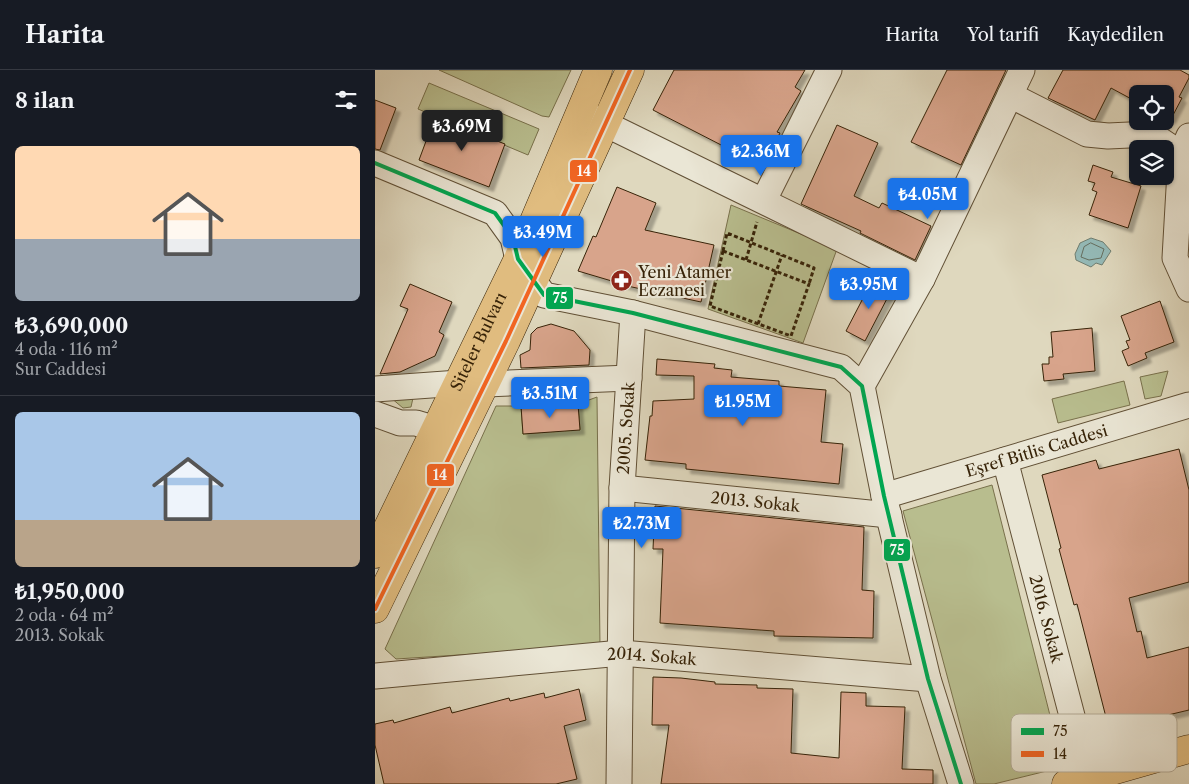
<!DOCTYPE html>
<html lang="tr">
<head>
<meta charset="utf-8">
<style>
  :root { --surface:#171b24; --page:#242831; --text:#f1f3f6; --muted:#9ea1a6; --line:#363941; --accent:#1a73e8 }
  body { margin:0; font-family:"Libre Caslon Text",serif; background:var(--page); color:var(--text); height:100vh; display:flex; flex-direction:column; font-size:19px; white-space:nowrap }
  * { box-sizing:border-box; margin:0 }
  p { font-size:16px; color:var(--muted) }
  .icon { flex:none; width:28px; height:28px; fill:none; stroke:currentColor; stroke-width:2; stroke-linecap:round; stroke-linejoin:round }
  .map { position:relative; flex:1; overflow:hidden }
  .sheet { display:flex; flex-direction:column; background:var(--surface); width:375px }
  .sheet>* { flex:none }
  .buttons { position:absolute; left:754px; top:15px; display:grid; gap:10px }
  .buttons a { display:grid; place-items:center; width:45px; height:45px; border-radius:8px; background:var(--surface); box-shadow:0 1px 4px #0004; font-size:25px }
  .price { position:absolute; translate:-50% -42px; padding:0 11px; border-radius:5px; background:var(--accent); color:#fff; font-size:16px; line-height:32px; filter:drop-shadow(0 1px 2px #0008) }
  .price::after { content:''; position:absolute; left:50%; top:30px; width:15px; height:11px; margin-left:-8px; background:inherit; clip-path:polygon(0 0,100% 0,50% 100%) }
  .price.active { background:#222; color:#fff }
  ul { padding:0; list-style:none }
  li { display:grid; align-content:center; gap:10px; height:265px; padding:0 15px }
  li+li { border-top:1px solid var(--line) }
  li span { display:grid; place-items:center; height:155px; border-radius:8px; color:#555 }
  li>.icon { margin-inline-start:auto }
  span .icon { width:90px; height:90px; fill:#fffc; stroke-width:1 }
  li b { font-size:21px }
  h2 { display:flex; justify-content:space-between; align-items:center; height:60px; padding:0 15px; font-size:21px }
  header { display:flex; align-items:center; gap:30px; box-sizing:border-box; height:70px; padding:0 25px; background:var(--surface); border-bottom:1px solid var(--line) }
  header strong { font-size:24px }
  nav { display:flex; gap:28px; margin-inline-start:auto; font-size:18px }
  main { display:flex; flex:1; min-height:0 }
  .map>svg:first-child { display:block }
  .green { fill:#b8bd8e; stroke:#78704b }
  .water { fill:#94b9b6; stroke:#6f7d70 }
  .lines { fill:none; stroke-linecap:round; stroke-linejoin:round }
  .shore { stroke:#666e5f; stroke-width:1 }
  .building { fill:#d8a48b; stroke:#372308; filter:url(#shadow) }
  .minor-casing { stroke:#615036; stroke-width:27 }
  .major-casing { stroke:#372308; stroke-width:29 }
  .path { stroke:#372308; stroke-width:3; stroke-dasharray:4 2.5; stroke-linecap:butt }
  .minor { stroke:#eae6d5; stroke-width:25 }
  .major { stroke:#e0bc7f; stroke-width:28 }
  .bus-1-casing { stroke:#eae6d5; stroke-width:8 }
  .bus-2-casing { stroke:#eae6d5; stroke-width:8 }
  .bus-1 { stroke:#00a651; stroke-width:4 }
  .bus-2 { stroke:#f26522; stroke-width:4 }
  .labels { text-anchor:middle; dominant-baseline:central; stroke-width:4.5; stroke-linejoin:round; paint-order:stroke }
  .poi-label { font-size:16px; fill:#372308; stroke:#eae6d5; text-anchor:start }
  .street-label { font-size:16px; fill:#372308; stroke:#eae6d5 }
  .key { fill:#eae6d5; stroke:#b4ac98; stroke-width:1 }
  .key-label { font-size:14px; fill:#372308 }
  .line-badge { stroke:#eae6d5; stroke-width:2 }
  .badge-label { font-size:14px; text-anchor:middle; font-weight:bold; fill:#fff }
</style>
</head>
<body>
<header>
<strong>Harita</strong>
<nav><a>Harita</a><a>Yol tarifi</a><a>Kaydedilen</a></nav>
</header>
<main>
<section class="sheet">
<h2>8 ilan<svg class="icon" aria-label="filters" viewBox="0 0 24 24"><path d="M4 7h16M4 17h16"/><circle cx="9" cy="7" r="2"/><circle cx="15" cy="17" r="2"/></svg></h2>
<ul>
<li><span style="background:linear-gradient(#ffd9b3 60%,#9aa5b1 0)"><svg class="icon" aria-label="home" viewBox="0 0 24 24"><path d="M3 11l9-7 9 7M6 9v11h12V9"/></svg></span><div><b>₺3,690,000</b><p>4 oda · 116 m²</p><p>Sur Caddesi</p></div></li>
<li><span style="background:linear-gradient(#a9c7e8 70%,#b9a48a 0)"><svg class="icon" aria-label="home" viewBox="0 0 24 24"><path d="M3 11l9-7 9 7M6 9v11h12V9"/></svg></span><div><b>₺1,950,000</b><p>2 oda · 64 m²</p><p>2013. Sokak</p></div></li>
</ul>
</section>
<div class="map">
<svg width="814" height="714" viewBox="0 0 814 714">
  <defs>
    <filter id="shadow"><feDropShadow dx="4.5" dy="4.5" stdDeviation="1" flood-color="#0004"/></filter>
  </defs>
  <rect width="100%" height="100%" fill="#dfd8be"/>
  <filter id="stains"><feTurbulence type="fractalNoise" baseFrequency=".004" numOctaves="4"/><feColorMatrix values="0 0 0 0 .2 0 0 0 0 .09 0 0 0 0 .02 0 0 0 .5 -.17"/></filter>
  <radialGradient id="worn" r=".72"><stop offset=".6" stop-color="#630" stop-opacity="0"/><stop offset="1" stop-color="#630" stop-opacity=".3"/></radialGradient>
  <g class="green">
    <path d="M 64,0 L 196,0 L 174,47 L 167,46 Z"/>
    <path d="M 54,13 L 164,59 L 153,85 L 43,39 Z"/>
    <path d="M 356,135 L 462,179 L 428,273 L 333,239 Z"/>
    <path d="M 793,301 L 786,326 L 770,329 L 765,307 Z"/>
    <path d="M 749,311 L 755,335 L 683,353 L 677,329 Z"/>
    <path d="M 40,319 L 36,337 L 28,338 L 9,322 Z"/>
    <path d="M 222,327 L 225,576 L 21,589 L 10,579 L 121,336 L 146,336 L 148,364 L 205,359 L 203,334 Z"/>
    <path d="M 617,415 L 688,697 L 619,714 L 601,714 L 528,441 Z"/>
  </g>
  <path class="water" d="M 716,168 L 728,172 L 736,181 L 727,195 L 721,193 L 716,197 L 701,190 L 700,184 L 705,173 Z"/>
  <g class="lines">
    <path class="shore" d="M 716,173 L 729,179 L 726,188 L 714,190 L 706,187 L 709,177 Z"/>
  </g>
  <g class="building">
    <path d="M 299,0 L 430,0 L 420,17 L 426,21 L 402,62 L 405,63 L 387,96 L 278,40 Z"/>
    <path d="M 572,0 L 631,0 L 586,95 L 536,72 Z"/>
    <path d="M 688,0 L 805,0 L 814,5 L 814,8 L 804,27 L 807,28 L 796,49 L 790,46 L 790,24 L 762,24 L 762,32 L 736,18 L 720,50 L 673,28 Z"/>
    <path d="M 0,30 L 21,38 L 5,80 L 0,79 Z"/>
    <path d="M 60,47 L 130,74 L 114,117 L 44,90 Z"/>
    <path d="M 462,55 L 503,73 L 479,126 L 504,138 L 507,133 L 556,156 L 540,190 L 485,163 L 486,161 L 426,134 Z"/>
    <path d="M 718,95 L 738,102 L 736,107 L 766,116 L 753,158 L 714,145 L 722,122 L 717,120 L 720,113 L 713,111 Z"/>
    <path d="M 242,117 L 281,133 L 270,160 L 339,175 L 326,232 L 257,217 L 203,201 L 218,166 L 221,167 Z"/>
    <path d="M 498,209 L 517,219 L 490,271 L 471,261 Z"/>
    <path d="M 35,214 L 77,232 L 64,262 L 69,265 L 60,286 L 25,302 L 5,304 L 33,239 L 25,236 Z"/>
    <path d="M 785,231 L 799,272 L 770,283 L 772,288 L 753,296 L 747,281 L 754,278 L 751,271 L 755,270 L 746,246 Z"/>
    <path d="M 176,254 L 199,261 L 215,280 L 214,295 L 146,298 L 145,285 L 155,280 L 156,264 L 162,258 Z"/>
    <path d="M 717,258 L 720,301 L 688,304 L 689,309 L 669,311 L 667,294 L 674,294 L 674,287 L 678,287 L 676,262 Z"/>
    <path d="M 282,289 L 340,294 L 339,298 L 357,300 L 356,307 L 404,311 L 404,316 L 451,320 L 446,372 L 468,374 L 464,414 L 311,399 L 311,394 L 270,390 L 275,346 L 277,346 L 278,331 L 319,329 L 319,306 L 281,305 Z"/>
    <path d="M 203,334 L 205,360 L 148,364 L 146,336 Z"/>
    <path d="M 804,379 L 814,420 L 814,512 L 754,528 L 762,562 L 766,561 L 772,588 L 814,577 L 814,640 L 734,659 L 702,534 L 699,535 L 684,479 L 686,478 L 667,405 L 721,390 L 724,399 Z"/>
    <path d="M 280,436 L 489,457 L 487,520 L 499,521 L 498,568 L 399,566 L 399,561 L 285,553 L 288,479 L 278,479 Z"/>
    <path d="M 278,607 L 306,608 L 340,612 L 340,614 L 382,615 L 382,618 L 418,619 L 416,683 L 464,688 L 466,622 L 491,623 L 491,636 L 530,637 L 527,699 L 558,700 L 558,714 L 286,714 L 294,655 L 277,655 Z"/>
    <path d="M 204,619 L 211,650 L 189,656 L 202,709 L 181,714 L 9,714 L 0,675 L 0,654 L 18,650 L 19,653 L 75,637 L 77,643 L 134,628 L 135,631 L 169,623 L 170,628 Z"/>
  </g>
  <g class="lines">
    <defs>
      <g id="minor">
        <path d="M 635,25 L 712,64 L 733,66 L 776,64 L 806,84"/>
        <path d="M 212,45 L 547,209"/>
        <path d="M 814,66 L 806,84 L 800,188 L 814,219"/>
        <path d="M 0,93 L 120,143 L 138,168 L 143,189 L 169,225 L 258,243 L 466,297 L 487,316 L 509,426 L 553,609 L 586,714"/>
        <path d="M 389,130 L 454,0"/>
        <path d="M 111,314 L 254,308"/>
        <path d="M 487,316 L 547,209 L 647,0"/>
        <path d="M 0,319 L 84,313"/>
        <path d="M 0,344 L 25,353 L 41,353 L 61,359"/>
        <path id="s1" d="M 630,390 L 713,707"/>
        <path id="s2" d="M 247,418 L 514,445"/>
        <path id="s3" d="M 509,426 L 814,335"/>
        <path id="s4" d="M 0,606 L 246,583 L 553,609"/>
        <path id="s5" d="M 244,714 L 247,418 L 258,243"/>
      </g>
      <g id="major">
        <path id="s6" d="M 0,484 L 143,189 L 223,0"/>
        <path d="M 0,539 L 131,271 L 255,0"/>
        <path d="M 691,714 L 814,679"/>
      </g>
    </defs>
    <use href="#minor" class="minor-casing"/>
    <use href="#major" class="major-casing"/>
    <g class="path">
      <path d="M 348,181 L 434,214 L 416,266 L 335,236 Z"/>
      <path d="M 348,181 L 352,163 L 439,198 L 434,214"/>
      <path d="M 371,190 L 382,152"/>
      <path d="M 383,254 L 407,185"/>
    </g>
    <use href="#minor" class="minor"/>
    <use href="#major" class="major"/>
    <defs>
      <path id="bus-1" d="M 0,93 L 120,143 L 138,168 L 143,189 L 169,225 L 258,243 L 466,297 L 487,316 L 509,426 L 553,609 L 586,714"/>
      <path id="bus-2" d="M 0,539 L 131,271 L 255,0"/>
    </defs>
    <use href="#bus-1" class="bus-1-casing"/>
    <use href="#bus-2" class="bus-2-casing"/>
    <use href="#bus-1" class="bus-1"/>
    <use href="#bus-2" class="bus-2"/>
  </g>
  <defs>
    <symbol id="pharmacy-disc" viewBox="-11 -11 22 22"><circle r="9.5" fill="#8f2418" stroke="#eae6d5"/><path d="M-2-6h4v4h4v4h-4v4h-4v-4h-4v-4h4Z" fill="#fff"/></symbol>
  </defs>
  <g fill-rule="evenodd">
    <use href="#pharmacy-disc" x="234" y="198" width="25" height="25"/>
  </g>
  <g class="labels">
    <g class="poi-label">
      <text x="263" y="202">Yeni Atamer<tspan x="263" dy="18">Eczanesi</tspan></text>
    </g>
    <g class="street-label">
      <text stroke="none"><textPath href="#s6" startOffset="236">Siteler Bulvarı</textPath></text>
      <text stroke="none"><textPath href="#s5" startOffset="356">2005. Sokak</textPath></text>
      <text stroke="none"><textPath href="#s3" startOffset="159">Eşref Bitlis Caddesi</textPath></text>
      <text stroke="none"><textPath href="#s2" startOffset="134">2013. Sokak</textPath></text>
      <text stroke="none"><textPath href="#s1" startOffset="164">2016. Sokak</textPath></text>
      <text stroke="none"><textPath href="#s4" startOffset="278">2014. Sokak</textPath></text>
    </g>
  </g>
  <rect x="636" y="644" width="166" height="58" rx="8" class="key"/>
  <rect x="646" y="658" width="23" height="7" fill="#00a651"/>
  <rect x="646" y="681" width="23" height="6" fill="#f26522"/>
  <g class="key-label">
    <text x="678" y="666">75</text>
    <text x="678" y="689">14</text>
  </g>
  <g class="line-badge">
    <rect x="194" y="89" width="29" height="24" rx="5" fill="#f26522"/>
    <rect x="170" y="216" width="29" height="24" rx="5" fill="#00a651"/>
    <rect x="51" y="393" width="29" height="24" rx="5" fill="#f26522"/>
    <rect x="508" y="468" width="28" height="24" rx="5" fill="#00a651"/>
  </g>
  <g class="badge-label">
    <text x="209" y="106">14</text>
    <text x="185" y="233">75</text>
    <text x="65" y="410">14</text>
    <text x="522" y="485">75</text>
  </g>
  <rect width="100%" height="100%" filter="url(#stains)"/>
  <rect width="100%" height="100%" fill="url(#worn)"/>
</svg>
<div class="buttons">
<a><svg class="icon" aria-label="locate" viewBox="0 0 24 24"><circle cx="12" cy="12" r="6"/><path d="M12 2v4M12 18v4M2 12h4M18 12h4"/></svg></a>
<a><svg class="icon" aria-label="layers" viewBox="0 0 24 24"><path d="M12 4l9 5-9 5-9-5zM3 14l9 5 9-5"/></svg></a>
</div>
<b class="price active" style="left:87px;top:82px">₺3.69M</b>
<b class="price" style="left:386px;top:107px">₺2.36M</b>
<b class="price" style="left:553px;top:150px">₺4.05M</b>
<b class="price" style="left:168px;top:188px">₺3.49M</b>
<b class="price" style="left:494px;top:240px">₺3.95M</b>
<b class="price" style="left:175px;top:349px">₺3.51M</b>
<b class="price" style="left:368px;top:357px">₺1.95M</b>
<b class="price" style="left:267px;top:479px">₺2.73M</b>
</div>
</main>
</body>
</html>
